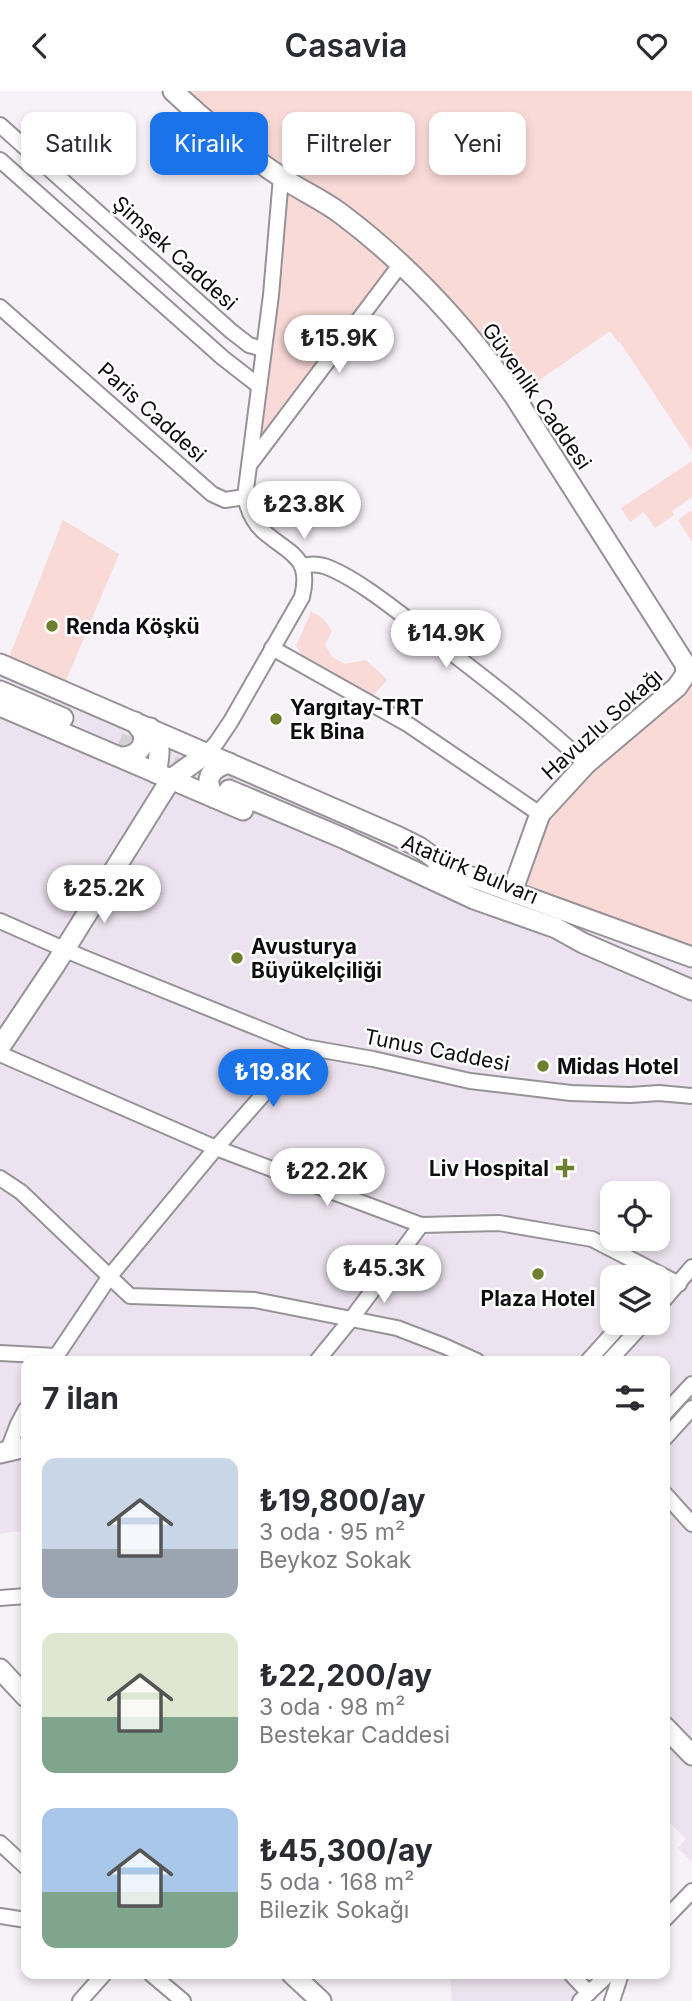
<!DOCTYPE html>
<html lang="tr">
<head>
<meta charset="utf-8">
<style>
  :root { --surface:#fff; --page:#f2f2f3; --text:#2b2b33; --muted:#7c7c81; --accent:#1a73e8 }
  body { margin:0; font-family:Inter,sans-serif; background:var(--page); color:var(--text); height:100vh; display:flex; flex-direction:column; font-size:26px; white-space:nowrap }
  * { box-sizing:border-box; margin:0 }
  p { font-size:23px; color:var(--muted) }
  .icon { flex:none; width:38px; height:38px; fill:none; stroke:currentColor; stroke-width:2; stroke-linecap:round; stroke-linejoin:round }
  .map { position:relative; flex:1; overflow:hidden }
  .sheet { position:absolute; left:21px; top:1265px; width:649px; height:623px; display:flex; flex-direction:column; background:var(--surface); border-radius:14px; box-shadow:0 4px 10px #0003 }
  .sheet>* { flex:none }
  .top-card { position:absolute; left:21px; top:21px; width:651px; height:63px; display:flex; gap:14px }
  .controls { position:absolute; left:600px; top:1090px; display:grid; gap:14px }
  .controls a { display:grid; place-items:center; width:70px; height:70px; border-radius:14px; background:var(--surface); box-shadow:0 4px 10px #0003; font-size:35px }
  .price { position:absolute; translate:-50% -60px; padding:0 16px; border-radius:24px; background:#fff; color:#222; font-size:23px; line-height:46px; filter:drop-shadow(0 2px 4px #0008) }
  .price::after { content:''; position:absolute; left:50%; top:42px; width:21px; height:16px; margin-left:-10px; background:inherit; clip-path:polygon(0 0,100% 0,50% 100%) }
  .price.current { background:var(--accent); color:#fff }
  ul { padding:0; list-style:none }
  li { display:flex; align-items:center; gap:21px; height:175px; padding:0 21px }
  li span { display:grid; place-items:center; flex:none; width:196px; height:140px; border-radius:14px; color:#555 }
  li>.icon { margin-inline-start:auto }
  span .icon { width:84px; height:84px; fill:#fffc; stroke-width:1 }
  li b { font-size:30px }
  h2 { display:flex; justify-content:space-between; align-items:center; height:84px; padding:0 21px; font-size:30px }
  .pill { padding:0 24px; border-radius:14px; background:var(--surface); box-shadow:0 4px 10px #0003; font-size:24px; line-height:63px }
  .pill.current { background:var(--accent); color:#fff }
  header { display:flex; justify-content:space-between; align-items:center; height:91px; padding:0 21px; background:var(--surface); font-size:32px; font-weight:600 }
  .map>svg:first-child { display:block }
  .built { fill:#ede3f0; fill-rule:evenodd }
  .green { fill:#f9dad7 }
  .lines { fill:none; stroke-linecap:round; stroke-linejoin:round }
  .minor-tunnel { stroke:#d4cfd5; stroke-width:14; stroke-dasharray:14 7; stroke-linecap:butt }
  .major-tunnel { stroke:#d4cfd5; stroke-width:19; stroke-dasharray:19 10; stroke-linecap:butt }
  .minor-casing { stroke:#979298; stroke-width:18 }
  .major-casing { stroke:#979298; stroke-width:23 }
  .minor { stroke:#fff; stroke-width:14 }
  .major { stroke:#fff; stroke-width:19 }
  .poi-dot { fill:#6e7f2e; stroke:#fff; stroke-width:2.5 }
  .labels { text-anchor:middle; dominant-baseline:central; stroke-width:5; stroke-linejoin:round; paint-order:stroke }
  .street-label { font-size:21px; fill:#0e0d0f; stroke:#fff }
  .poi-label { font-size:21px; font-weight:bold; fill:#0e0d0f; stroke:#fff; text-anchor:start }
</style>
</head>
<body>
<header><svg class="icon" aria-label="back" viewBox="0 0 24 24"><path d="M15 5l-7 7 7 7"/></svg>Casavia<svg class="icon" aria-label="heart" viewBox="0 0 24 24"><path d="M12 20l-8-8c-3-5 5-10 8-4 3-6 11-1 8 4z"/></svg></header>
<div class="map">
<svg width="692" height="1910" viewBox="0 0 692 1910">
  <rect width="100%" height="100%" fill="#f7f1f8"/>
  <g class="built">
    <path d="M 0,573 L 419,756 L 692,866 L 692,1771 L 678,1757 L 686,1748 L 665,1727 L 665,1270 L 26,1270 L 26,1439 L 0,1443 ZM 612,1102 L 658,1102 L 658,1148 L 612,1148 ZM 612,1186 L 658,1186 L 658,1232 L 612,1232 Z"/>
    <path d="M 450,1883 L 571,1883 L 589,1902 L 580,1910 L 452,1910 Z"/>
  </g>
  <g class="green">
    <path d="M 186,0 L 692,0 L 692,360 L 620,251 L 618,251 L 610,240 L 521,302 L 342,112 L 287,78 L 216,25 Z"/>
    <path d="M 281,86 L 400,174 L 250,374 Z"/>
    <path d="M 692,370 L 692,406 L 672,420 L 674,424 L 655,437 L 644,421 L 630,431 L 621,417 Z"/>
    <path d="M 692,419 L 692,451 L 678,429 Z"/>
    <path d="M 63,429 L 119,463 L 65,592 L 8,569 Z"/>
    <path d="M 311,521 C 320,524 327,531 332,540 L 325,554 L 332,566 L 345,573 L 366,569 C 372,576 381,581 387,589 L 371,607 L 352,593 L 303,566 L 296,555 Z"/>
    <path d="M 692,578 L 692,866 L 512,801 L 540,723 Z"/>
  </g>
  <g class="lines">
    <path class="minor-tunnel" d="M 665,1334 L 692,1305"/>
    <g class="major-tunnel">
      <path d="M 119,651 L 224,697"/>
      <path d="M 203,673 L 234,686"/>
    </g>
    <defs>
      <g id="minor">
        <path d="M 0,34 L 231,240 L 249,254 L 263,258"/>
        <path d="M 0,69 L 223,267 L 259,295"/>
        <path d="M 0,216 L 212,403 L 225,409 L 245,406"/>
        <path d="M 250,373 L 400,174"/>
        <path d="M 302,475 C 310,473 317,473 324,475 C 354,485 397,520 423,540 C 479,583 535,625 586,673"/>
        <path d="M 272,557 L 409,634 L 540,723"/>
        <path d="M 206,663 L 217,651 L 231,630 L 302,506 C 312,465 289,463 263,440 C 253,431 248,419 245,406 L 271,204 L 281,86"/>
        <path d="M 0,830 L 82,866 L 305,956 L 373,968 L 470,990 L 571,1002 L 630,1004 L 659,1002 L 692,1005"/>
        <path d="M 0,963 L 216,1057 L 421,1134 L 499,1132 L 592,1148 L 679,1193"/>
        <path d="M 0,1087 L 21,1101 L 130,1205 L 255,1209 L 397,1237 L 444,1255 L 477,1270"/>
        <path d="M 658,1216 L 692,1176"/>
        <path d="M 0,1262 L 56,1265"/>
        <path d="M 53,1270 L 110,1185 L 216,1057 L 305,956"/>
        <path d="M 317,1270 L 352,1227 L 421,1134"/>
        <path d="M 588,1270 L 622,1232"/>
        <path d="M 609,1270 L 644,1232"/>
        <path d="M 665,1322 L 692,1293"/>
        <path d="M 665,1347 L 692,1317"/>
        <path d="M 8,1359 L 18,1333 L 26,1318"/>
        <path d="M 665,1403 L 692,1433"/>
        <path d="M 0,1507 L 26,1505"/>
        <path d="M 0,1752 L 26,1776"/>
        <path d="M 0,1825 L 26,1829"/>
        <path d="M 665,1828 L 692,1800"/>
        <path d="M 151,1883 L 183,1910"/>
        <path d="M 571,1883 L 589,1902"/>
        <path d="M 80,1910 L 104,1883"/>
        <path d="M 580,1910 L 609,1883"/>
        <path d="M 612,1910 L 621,1883"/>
      </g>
      <g id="major">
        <path d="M 173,0 C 206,31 243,61 281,86 C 300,99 321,108 340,122 C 408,173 467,237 515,306 L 685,573 L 686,583 L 677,596 L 586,673 L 540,723 L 512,801"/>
        <path d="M 0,573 L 399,746 L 419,756 L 448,777"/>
        <path d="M 0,600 L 63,627"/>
        <path d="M 0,615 L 243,719"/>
        <path d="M 150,637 C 162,652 160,664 156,682"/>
        <path d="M 123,666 C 137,665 146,656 143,642 L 135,631"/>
        <path d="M 229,699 L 345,748 L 474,808 L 556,837 L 583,852 L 692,899"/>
        <path d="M 215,707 C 203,689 209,678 229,672"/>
        <path d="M 438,774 L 692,866"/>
        <path d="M 0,956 L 55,874 L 171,688 L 206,663"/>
        <path d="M 0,1362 L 26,1356"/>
        <path d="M 0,1578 L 26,1606"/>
        <path d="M 665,1636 L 692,1664"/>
        <path d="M 292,1883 L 321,1910"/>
      </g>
    </defs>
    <use href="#minor" class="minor-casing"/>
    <use href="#major" class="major-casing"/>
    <use href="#minor" class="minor"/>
    <use href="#major" class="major"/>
  </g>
  <g class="poi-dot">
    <circle cx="52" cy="535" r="7"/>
    <circle cx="276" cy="628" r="7"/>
    <circle cx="237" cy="867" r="7"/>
    <circle cx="543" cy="975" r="7"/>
    <path d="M561.5 1066.5h7v7h7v7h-7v7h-7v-7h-7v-7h7z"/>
    <circle cx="538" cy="1183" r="7"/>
  </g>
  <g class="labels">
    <g class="street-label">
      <text transform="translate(175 162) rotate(42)">Şimşek Caddesi</text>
      <text transform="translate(537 305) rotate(55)">Güvenlik Caddesi</text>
      <text transform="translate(152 321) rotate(42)">Paris Caddesi</text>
      <text transform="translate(602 633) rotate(-42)">Havuzlu Sokağı</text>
      <text transform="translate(470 778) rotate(23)">Atatürk Bulvarı</text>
      <text transform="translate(437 959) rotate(11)">Tunus Caddesi</text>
    </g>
    <g class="poi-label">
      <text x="66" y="535">Renda Köşkü</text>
      <text x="290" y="616">Yargıtay-TRT<tspan x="290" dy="24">Ek Bina</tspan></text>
      <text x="251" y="855">Avusturya<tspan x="251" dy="24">Büyükelçiliği</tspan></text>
      <text x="557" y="975">Midas Hotel</text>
      <text x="549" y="1077" text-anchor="end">Liv Hospital</text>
      <text x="538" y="1207" text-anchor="middle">Plaza Hotel</text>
    </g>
  </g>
</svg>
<div class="controls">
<a><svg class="icon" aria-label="locate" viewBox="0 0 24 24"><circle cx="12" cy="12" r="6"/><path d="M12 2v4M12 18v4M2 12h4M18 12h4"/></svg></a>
<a><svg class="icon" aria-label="layers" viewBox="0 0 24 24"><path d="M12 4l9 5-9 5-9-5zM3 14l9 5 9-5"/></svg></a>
</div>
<b class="price" style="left:339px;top:284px">₺15.9K</b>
<b class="price" style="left:304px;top:450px">₺23.8K</b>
<b class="price" style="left:446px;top:579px">₺14.9K</b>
<b class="price" style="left:104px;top:834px">₺25.2K</b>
<b class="price current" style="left:273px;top:1018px">₺19.8K</b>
<b class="price" style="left:327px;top:1117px">₺22.2K</b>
<b class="price" style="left:384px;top:1214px">₺45.3K</b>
<div class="top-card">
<a class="pill">Satılık</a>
<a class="pill current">Kiralık</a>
<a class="pill">Filtreler</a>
<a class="pill">Yeni</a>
</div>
<section class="sheet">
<h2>7 ilan<svg class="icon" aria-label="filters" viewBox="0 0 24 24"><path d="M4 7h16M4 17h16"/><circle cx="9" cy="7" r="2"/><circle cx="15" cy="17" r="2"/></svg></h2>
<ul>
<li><span style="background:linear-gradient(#c9d6e8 65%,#9aa5b1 0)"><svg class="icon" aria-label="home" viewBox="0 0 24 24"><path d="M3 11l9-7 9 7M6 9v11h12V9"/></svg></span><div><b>₺19,800/ay</b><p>3 oda · 95 m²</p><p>Beykoz Sokak</p></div></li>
<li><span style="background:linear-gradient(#dfe7d0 60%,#7fa58c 0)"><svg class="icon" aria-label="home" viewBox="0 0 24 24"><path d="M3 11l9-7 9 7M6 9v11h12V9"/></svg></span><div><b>₺22,200/ay</b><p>3 oda · 98 m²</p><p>Bestekar Caddesi</p></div></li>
<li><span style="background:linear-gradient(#a9c7e8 60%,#7fa58c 0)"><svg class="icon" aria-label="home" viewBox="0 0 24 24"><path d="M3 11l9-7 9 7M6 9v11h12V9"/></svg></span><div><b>₺45,300/ay</b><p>5 oda · 168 m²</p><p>Bilezik Sokağı</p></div></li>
</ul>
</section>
</div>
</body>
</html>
